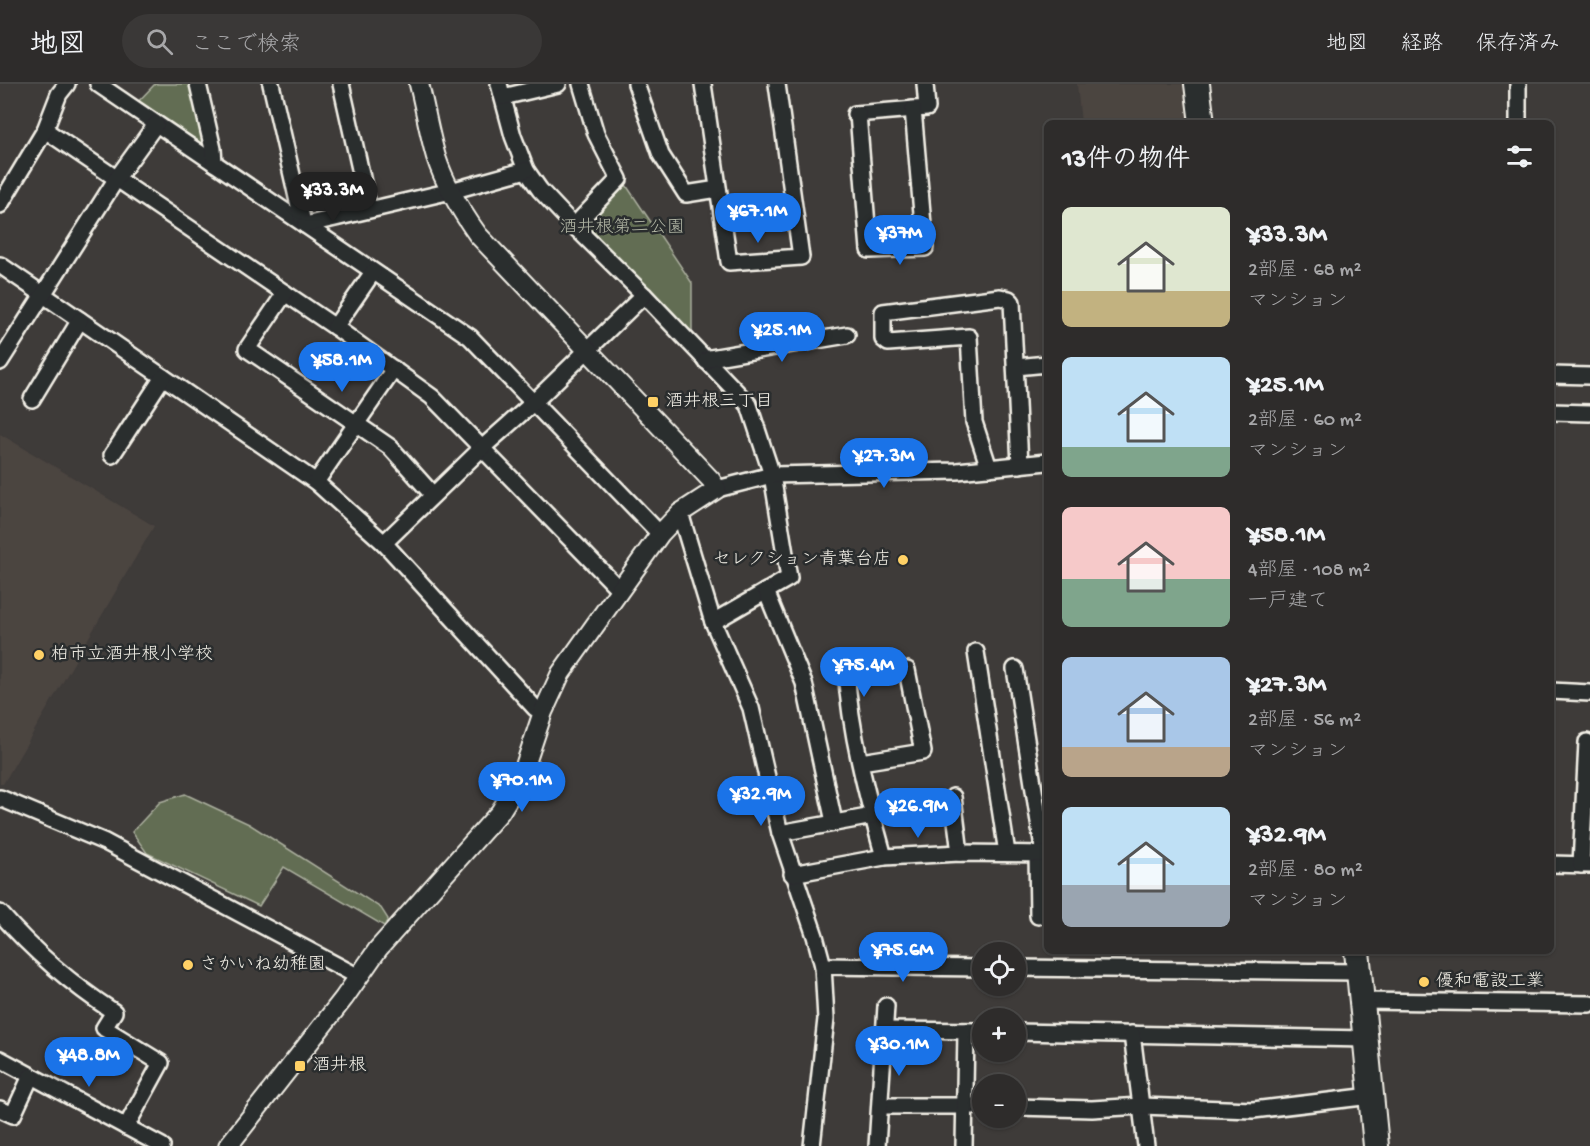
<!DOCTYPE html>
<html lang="ja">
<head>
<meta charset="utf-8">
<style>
  :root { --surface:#2e2c2b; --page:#3a3837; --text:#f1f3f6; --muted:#a7a7a9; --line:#494847; --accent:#1a73e8 }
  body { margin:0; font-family:"Gochi Hand","Klee One",sans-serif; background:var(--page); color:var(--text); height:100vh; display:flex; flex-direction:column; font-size:22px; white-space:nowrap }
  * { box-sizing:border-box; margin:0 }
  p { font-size:20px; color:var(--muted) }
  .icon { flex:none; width:33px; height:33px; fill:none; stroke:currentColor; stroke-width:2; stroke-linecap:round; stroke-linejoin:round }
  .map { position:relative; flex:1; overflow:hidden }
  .details { position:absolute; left:1044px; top:36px; width:510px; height:834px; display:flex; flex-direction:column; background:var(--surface); border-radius:9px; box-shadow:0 2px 4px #0004,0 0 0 2px var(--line) }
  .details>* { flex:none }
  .tools { position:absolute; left:972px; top:858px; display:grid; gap:12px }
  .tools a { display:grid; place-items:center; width:54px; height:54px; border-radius:50%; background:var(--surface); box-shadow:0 2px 4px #0004,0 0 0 2px var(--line); font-size:30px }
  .price { position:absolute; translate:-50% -51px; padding:0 14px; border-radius:21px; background:var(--accent); color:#fff; font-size:20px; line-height:39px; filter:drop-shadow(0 2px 3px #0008) }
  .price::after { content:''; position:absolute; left:50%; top:36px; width:18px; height:14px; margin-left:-9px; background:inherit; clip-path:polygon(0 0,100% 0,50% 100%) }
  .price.selected { background:#222; color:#fff }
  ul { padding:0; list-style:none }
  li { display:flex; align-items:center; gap:18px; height:150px; padding:0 18px }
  li span { display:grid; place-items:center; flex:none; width:168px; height:120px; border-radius:9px; color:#555 }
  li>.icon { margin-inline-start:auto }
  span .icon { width:72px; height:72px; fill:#fffc; stroke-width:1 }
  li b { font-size:26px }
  h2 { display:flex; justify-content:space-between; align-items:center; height:72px; padding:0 18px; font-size:26px }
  header { display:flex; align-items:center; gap:36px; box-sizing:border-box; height:84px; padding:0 30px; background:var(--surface); border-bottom:2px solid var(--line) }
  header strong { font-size:28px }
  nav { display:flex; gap:33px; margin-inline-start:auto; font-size:21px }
  .search { width:420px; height:54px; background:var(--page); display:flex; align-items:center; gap:15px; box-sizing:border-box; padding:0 21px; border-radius:33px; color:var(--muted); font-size:22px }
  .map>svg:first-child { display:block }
  .built { fill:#4c4541 }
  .green { fill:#626d53; stroke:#abaf9e; stroke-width:1.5 }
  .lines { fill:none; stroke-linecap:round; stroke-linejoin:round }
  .minor-casing { stroke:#f4f1e8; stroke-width:20 }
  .tertiary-casing { stroke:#f4f1e8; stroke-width:22 }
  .primary-casing { stroke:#f4f1e8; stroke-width:28 }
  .minor { stroke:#2a2d2e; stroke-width:15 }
  .tertiary { stroke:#2a2d2e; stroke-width:18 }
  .primary { stroke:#2a2d2e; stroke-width:24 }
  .poi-dot { fill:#ffd166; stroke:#2a2d2e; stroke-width:2 }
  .labels { text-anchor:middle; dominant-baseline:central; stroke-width:5; stroke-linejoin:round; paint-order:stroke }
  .park-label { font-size:18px; fill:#b2b6a5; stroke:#2a2d2e }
  .poi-label { font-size:18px; fill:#f4f1e8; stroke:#2a2d2e; text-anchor:start }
</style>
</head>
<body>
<header>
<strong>地図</strong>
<div class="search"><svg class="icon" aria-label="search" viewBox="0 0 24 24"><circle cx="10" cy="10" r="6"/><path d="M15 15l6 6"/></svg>ここで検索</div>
<nav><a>地図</a><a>経路</a><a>保存済み</a></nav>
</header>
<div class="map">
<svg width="1590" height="1062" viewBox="0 0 1590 1062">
  <rect width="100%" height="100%" fill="#3e3b39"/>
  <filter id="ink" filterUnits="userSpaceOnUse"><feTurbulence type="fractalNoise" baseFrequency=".0167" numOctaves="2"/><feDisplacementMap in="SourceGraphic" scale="12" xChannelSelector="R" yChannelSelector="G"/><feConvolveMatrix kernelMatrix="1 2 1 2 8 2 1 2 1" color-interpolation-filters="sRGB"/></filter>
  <g filter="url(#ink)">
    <g class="built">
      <path d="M 1077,0 L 1187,0 L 1192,39 L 1081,39 Z"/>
      <path d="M 0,350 L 154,442 L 3,700 L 0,700 Z"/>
    </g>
    <g class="green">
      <path d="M 155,0 L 193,0 L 208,64 L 203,67 L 135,21 Z"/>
      <path d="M 626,101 L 692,199 L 692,252 L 584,145 L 584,140 Z"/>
      <path d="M 185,710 L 249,740 L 381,824 L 388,835 L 384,842 L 284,783 L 259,822 L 147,769 L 132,748 L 160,718 Z"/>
    </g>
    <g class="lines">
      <defs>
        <g id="minor">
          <path d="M 98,0 L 470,253 L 660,450"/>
          <path d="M 198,0 L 213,65 L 214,79"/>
          <path d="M 271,0 L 303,139"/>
          <path d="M 341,0 L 369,125"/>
          <path d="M 499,0 L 513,52 L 526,86 L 540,106 L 574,142 L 644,211 L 749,321 L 772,391 L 789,494 L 713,538"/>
          <path d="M 636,0 L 661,71 L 686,110 L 718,105"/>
          <path d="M 703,0 L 729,178 L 801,173 L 777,0"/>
          <path d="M 1518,0 L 1518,39"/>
          <path d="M 503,13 L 558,0"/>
          <path d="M 855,30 L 927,24 L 925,0"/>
          <path d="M 858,30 L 869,166 L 925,164 L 913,25"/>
          <path d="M 45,46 L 335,243 L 432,313 L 619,505"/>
          <path d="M 0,121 L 45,46 L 59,10 L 67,0"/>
          <path d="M 305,141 L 451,107 L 526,86"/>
          <path d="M 574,142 L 619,95 L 596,50 L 581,0"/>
          <path d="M 0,181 L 316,398 L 384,459 L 535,624 L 543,628"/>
          <path d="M 285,209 L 247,265 L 390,363 L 433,411"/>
          <path d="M 335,243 L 373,188"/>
          <path d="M 706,277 L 710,274 L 847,251"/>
          <path d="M 0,278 L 117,94 L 156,40"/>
          <path d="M 1016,283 L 1047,280"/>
          <path d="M 1551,291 L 1590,292"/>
          <path d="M 32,315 L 80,236"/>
          <path d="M 1551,328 L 1590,329"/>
          <path d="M 112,371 L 163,293"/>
          <path d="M 989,384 L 974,338 L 969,253 L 888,259 L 883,255 L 883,228 L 1000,213 L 1009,215 L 1012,218 L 1020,381"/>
          <path d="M 316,398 L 394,285"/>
          <path d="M 717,405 L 772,391 L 957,387 L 1047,378"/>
          <path d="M 680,429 L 713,538 L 751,624 L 780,749 L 815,852 L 823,882 L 826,935 L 812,1062"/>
          <path d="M 384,459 L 482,364 L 533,319 L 644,211"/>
          <path d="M 766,507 L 804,599 L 834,738"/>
          <path d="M 976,568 L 1007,769"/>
          <path d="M 1015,585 L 1044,770"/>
          <path d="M 1551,607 L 1590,609"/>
          <path d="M 861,678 L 923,668 L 907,586 L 846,585 C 850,648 867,712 884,773"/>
          <path d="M 953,713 L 960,769"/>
          <path d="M 0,714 L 105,758 L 359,893"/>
          <path d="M 780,749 L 873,732"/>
          <path d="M 1037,770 L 1038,832"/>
          <path d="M 1551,780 L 1590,781"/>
          <path d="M 1581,781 L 1587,658"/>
          <path d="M 792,790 L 884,773 L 960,769 L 1047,770"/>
          <path d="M 0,829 C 34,868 71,900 114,928 L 104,944 L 161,979 L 126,1043"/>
          <path d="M 823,882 L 982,884"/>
          <path d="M 1016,884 L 1359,888"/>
          <path d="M 1361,917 L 1590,920"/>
          <path d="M 885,946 L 982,947"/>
          <path d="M 1016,948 L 1366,955"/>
          <path d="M 1132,950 L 1146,1062"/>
          <path d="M 0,975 L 162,1062"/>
          <path d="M 880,1022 L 982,1022"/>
          <path d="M 1016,1023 L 1092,1025 L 1141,1022 L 1253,1026 L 1371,1012"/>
          <path d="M 0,1025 L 13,1031 L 31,992"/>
          <path d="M 877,1062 L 886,922"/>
          <path d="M 964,1062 L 966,947"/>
        </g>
        <path id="tertiary" d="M 228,1062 L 344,914 L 378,865 L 500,728 L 521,694 L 543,628 L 561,589 L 660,450 L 680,429 L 717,405 L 711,396 L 478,151 C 461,127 445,101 436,73 C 429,49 425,24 419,0"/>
        <g id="primary">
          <path d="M 1197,0 L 1202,39"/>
          <path d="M 1357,867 L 1376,1062"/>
        </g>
      </defs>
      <use href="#minor" class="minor-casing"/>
      <use href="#tertiary" class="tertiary-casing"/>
      <use href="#primary" class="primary-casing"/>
      <use href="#minor" class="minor"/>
      <use href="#tertiary" class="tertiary"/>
      <use href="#primary" class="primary"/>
    </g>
  </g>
  <g class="poi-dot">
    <rect x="647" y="312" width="12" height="12" rx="3"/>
    <circle cx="903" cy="476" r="6"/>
    <circle cx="39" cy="571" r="6"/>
    <circle cx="188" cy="881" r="6"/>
    <circle cx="1424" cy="898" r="6"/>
    <rect x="294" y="976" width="12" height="12" rx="3"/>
  </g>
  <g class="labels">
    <g class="park-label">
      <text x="622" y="144">酒井根第二公園</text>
    </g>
    <g class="poi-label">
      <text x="665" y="318">酒井根三丁目</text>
      <text x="891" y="476" text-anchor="end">セレクション青葉台店</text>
      <text x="51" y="571">柏市立酒井根小学校</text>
      <text x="200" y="881">さかいね幼稚園</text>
      <text x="1436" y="898">優和電設工業</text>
      <text x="312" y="982">酒井根</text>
    </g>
  </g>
</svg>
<div class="tools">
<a><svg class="icon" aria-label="locate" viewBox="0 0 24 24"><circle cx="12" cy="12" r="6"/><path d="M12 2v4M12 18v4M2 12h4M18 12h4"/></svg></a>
<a>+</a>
<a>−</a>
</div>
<b class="price selected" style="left:333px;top:139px">¥33.3M</b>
<b class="price" style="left:758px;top:160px">¥67.1M</b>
<b class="price" style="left:900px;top:182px">¥37M</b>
<b class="price" style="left:782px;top:279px">¥25.1M</b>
<b class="price" style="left:342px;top:309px">¥58.1M</b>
<b class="price" style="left:884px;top:405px">¥27.3M</b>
<b class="price" style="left:864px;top:614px">¥75.4M</b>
<b class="price" style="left:522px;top:729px">¥70.1M</b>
<b class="price" style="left:761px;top:743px">¥32.9M</b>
<b class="price" style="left:918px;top:755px">¥26.9M</b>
<b class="price" style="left:903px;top:899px">¥75.6M</b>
<b class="price" style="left:899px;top:993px">¥30.1M</b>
<b class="price" style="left:89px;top:1004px">¥48.8M</b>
<section class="details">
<h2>13件の物件<svg class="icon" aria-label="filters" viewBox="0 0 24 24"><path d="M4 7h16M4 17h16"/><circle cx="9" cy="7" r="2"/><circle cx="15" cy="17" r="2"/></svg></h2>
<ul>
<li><span style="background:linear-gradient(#dfe7d0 70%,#c2b280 0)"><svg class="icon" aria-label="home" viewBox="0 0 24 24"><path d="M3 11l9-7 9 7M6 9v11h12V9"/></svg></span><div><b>¥33.3M</b><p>2部屋 · 68 m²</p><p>マンション</p></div></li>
<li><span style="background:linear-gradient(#bfe0f5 75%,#7fa58c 0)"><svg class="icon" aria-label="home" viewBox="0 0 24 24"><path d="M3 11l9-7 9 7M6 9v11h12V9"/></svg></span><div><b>¥25.1M</b><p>2部屋 · 60 m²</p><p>マンション</p></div></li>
<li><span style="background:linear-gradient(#f6c9c9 60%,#7fa58c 0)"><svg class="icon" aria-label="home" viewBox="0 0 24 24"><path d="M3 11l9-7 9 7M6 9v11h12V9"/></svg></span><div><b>¥58.1M</b><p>4部屋 · 108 m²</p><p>一戸建て</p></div></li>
<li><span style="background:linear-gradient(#a9c7e8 75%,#b9a48a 0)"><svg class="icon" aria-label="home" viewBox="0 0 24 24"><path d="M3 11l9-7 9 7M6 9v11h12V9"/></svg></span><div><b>¥27.3M</b><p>2部屋 · 56 m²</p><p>マンション</p></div></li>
<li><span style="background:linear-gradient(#bfe0f5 65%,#9aa5b1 0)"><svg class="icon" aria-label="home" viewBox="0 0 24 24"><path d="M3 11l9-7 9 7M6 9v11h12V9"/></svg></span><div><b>¥32.9M</b><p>2部屋 · 80 m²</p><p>マンション</p></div></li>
</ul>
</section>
</div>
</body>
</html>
